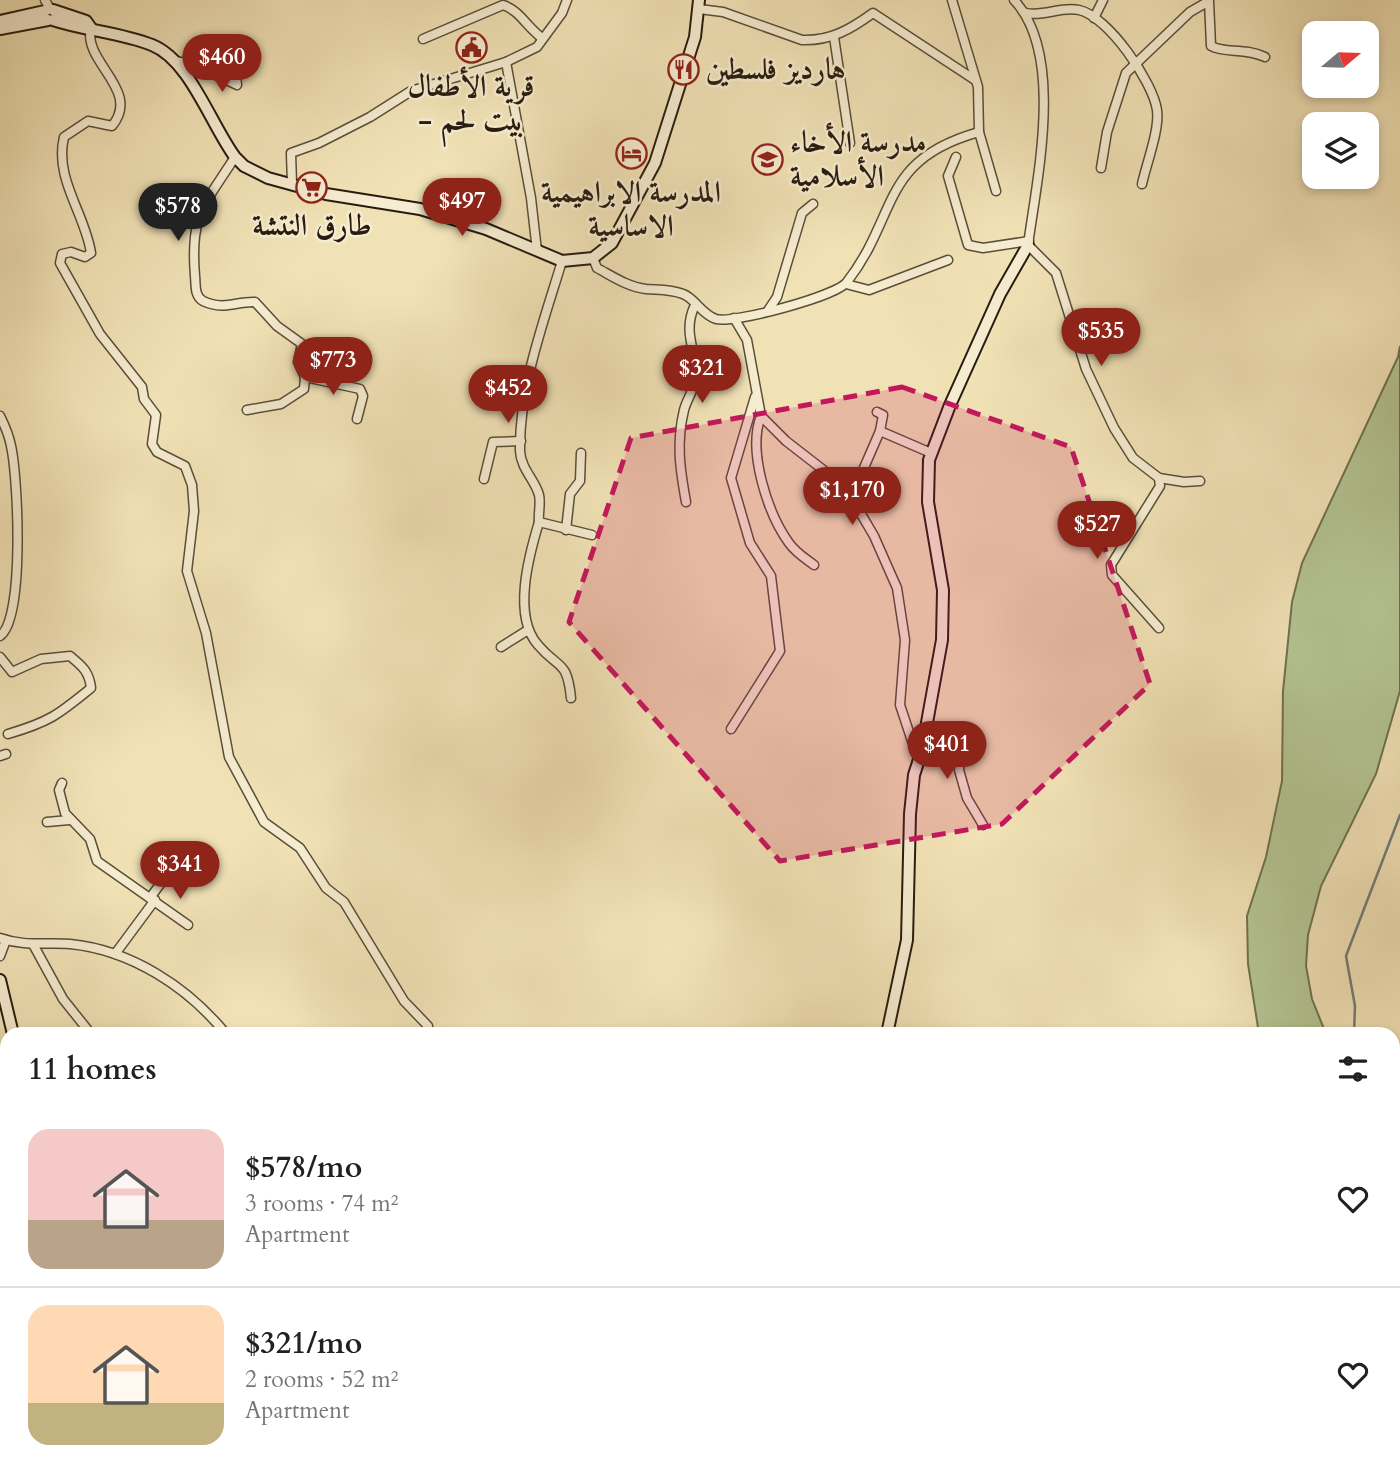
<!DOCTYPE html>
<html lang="en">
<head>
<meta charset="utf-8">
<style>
  :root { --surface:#fff; --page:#f6f6f6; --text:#202124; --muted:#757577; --line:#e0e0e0; --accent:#8f2418 }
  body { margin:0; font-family:Cardo,Amiri,serif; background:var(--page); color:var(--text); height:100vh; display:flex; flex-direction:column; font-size:26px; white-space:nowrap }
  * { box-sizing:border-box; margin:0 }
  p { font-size:23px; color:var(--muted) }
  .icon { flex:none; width:38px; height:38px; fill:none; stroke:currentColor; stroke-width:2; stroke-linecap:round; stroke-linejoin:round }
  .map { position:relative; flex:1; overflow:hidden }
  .details { position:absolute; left:0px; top:1027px; width:1400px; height:450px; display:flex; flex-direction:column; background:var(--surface); border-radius:21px 21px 0 0; box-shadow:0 4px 10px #0003 }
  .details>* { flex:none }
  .needle { width:46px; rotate:71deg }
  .buttons { position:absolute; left:1302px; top:21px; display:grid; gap:14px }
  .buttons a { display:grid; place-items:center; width:77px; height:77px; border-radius:14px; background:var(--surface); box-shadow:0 4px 10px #0003; font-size:35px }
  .price { position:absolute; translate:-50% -60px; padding:0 16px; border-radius:24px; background:var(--accent); color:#fff; font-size:23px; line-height:46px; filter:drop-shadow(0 2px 4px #0008) }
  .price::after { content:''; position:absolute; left:50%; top:42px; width:21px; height:16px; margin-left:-10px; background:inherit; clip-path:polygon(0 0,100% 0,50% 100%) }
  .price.selected { background:#222; color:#fff }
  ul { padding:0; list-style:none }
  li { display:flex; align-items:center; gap:21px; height:175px; padding:0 28px }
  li+li { border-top:2px solid var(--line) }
  li span { display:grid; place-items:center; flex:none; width:196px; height:140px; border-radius:21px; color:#555 }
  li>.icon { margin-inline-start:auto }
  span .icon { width:84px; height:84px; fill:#fffc; stroke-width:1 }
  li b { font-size:30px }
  h2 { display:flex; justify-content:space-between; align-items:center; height:84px; padding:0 28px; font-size:30px }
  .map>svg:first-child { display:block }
  .green { fill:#b4c492; stroke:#6e7050; stroke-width:2 }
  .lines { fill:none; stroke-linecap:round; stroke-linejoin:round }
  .stream { stroke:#717b76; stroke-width:2.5 }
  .street-casing { stroke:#5a4e39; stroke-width:11 }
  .secondary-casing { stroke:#271c0f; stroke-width:14 }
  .street { stroke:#f6ecd0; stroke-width:8 }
  .secondary { stroke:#f6ecd0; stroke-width:10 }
  .marked { fill:#c2185b; fill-opacity:0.2; stroke:#c2185b; stroke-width:5; stroke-dasharray:14 9; stroke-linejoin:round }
  .labels { text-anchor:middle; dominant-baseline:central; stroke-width:5; stroke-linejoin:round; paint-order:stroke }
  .poi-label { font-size:30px; font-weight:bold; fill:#271c0f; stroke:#f6ecd0 }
</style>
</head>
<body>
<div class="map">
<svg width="1400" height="1476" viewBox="0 0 1400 1476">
  <rect width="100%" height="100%" fill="#f1e2b6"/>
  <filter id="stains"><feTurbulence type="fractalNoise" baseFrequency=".00286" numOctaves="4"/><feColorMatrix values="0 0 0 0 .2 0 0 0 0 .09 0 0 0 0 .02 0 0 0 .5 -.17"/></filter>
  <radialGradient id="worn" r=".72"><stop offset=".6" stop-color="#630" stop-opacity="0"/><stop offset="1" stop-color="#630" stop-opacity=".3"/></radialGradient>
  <g class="green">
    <path d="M 1400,346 L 1400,691 L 1376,774 L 1321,886 L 1308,935 L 1306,966 L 1312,999 L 1326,1034 L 1259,1034 L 1248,964 L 1247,916 L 1266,857 L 1282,781 L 1283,691 L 1292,602 L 1302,563 L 1398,357 Z"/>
    <path d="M 1400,1101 L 1400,1166 L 1393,1170 L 1393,1112 Z"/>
  </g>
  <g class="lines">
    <g class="stream">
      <path d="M 1354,1034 L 1355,1006 L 1346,956 L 1400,815"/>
      <path d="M 991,1470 L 992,1476"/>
    </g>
    <defs>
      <g id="street">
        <path d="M 45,0 L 50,9"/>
        <path d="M 952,0 L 978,87 L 979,132 L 996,191"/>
        <path d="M 1014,0 C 1065,54 1037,178 1028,245 L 1056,273 L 1086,369 L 1114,428 L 1133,458 L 1159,478 L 1184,482 L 1200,481"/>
        <path d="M 699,9 L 723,12 L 802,40 C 831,41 851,29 873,13 L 975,80"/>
        <path d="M 1026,13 C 1044,17 1061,6 1079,10 C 1108,16 1153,82 1157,110 C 1160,129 1146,165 1142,184"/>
        <path d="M 1094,18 L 1103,0"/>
        <path d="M 91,28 C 82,62 142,90 112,126 L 88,121 L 64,137 C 54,179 85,213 91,253 L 85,257 L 71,252 L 62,254 L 60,263 L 100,334 L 142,387 L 144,399 L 156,415 L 152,444 L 157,452 L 185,466 L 192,485 L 194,511 L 187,571 L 206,633 L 229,757 L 264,822 L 300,848 L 326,888 L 344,902 L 404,1001 L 428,1026 L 427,1034"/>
        <path d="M 834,37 L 850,143"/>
        <path d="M 423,39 L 503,5 C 519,10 527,27 542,38"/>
        <path d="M 175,61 L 192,64 L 237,85 L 235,66 L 242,48 L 247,57"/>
        <path d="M 506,62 L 531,198 L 537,251"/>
        <path d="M 235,157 C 203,207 190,215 195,276 C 196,284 194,296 203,301 C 225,311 236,301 255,302 L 277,326 L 302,344 L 298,362 L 305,377 L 304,389 L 281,404 L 247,410"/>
        <path d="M 956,157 L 948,176 L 968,245 L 983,248 L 1029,241"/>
        <path d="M 1101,168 L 1107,132 L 1126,73 L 1190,12 L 1209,1 L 1211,46 C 1226,54 1244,47 1265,57"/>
        <path d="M 292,184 L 291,153 L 319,143 L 370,117 L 411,91 L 506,62 L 537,47 L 562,13 L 567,0"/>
        <path d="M 593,258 L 597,268 C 612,276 628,287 646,289 C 659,290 670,289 683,294 C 696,299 701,314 716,319 C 733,324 837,296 847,282 C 899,215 879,160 979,132"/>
        <path d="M 562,261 C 544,321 519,387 520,451 C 521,469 535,480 539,495 C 541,503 538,514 539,522 L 592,535"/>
        <path d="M 846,284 L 869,290 L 948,260"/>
        <path d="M 769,309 L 777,297 L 802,213 L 813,204"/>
        <path d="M 734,318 L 747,340 L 761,416 L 786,441 L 853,493 L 854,502 L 874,536 L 897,588 L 905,640 L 900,705 L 912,741 L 922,750"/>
        <path d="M 305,377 L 360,389 L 363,396 L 357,419"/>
        <path d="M 0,416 C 5,426 9,435 11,446 C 18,477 25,619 0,636"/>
        <path d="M 761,416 C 747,451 768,514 789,543 C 796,553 805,558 814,565"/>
        <path d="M 880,431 L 931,453"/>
        <path d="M 484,479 L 493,442 L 521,441"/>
        <path d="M 853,493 L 880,431 L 883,415 L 877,412"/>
        <path d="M 686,502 C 680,469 676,443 684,410 C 687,398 696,388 696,374 C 696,349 682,332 695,305"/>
        <path d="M 539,522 C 529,555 512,616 538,645 C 559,670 567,659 571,698"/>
        <path d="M 566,530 L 570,494 L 580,481 L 581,453"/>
        <path d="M 1159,628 L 1112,575 L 1111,565 L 1160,486 L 1159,478"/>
        <path d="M 501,647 L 528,630"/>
        <path d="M 0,657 L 12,672 L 41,659 L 70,656 C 82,666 89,671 91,688 C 58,715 49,722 8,734"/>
        <path d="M 927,727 L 950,728 L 962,747 L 959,770 L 967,798 L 983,825"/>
        <path d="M 731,729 L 780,651 L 771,576 L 750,543 L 731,478 L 755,397"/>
        <path d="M 0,756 L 6,754"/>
        <path d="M 62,783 L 59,790 L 65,813 L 90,839 L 97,861 L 188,925"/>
        <path d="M 47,822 L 69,820"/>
        <path d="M 150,898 L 174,865"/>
        <path d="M 0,938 C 26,947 44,942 70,944 C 131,950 188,987 226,1034"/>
        <path d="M 34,946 L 63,999 L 91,1034"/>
        <path d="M 115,954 L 155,900"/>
        <path d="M 0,956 L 6,940"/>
        <path d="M 0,1306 L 7,1309"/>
        <path d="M 1396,1313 L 1400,1321"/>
        <path d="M 250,1470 L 251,1476"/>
        <path d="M 487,1476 L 494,1470"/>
        <path d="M 1366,1476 L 1373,1470"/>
      </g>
      <g id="secondary">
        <path d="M 53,10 L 86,21 L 91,28"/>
        <path d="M 53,20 C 86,31 119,32 152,45 C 190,60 211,125 235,157 L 244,166 L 268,178 L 326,194 L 420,209 L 486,229 L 562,261 L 593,258 L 612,243 L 655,163 L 695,37 L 699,0"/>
        <path d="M 0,21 L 45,11"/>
        <path d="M 0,29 L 48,20"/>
        <path d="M 0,980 L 13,1034"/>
        <path d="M 887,1034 L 907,940 L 910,814 L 914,775 L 922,750 L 942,640 L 943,590 L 928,502 L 929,460 L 950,405 L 1000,294 L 1028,245"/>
        <path d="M 1055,1470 L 1070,1476"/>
        <path d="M 1131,1470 L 1133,1476"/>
        <path d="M 61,1476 L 62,1470"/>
        <path d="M 1092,1476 L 1112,1470"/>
      </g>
    </defs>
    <use href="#street" class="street-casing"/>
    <use href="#secondary" class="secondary-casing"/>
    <use href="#street" class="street"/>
    <use href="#secondary" class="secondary"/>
  </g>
  <path class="marked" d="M 902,387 L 1071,447 L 1150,684 L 1002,824 L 780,861 L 569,622 L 631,438 Z"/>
  <defs>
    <symbol id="civic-ring" viewBox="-11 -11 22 22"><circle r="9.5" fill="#f6ecd0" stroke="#8f2418" stroke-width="1.5"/><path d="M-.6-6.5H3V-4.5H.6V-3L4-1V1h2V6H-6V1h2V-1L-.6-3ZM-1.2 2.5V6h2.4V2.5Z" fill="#8f2418"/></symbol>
    <symbol id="restaurant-ring" viewBox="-11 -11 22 22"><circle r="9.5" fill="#f6ecd0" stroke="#8f2418" stroke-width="1.5"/><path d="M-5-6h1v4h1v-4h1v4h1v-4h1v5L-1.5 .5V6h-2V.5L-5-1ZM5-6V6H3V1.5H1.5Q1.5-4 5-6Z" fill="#8f2418"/></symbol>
    <symbol id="hotel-ring" viewBox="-11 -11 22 22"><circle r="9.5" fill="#f6ecd0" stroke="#8f2418" stroke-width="1.5"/><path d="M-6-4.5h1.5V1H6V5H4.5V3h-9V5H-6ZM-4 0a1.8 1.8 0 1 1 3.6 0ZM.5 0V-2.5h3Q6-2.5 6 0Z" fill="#8f2418"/></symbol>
    <symbol id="school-ring" viewBox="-11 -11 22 22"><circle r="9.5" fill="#f6ecd0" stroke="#8f2418" stroke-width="1.5"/><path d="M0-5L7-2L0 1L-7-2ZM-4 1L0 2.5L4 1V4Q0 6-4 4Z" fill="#8f2418"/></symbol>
    <symbol id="supermarket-ring" viewBox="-11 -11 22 22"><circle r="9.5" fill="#f6ecd0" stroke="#8f2418" stroke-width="1.5"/><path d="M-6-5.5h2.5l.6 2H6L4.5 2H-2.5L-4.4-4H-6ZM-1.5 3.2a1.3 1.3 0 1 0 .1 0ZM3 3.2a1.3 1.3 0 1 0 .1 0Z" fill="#8f2418"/></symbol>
  </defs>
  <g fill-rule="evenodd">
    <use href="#civic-ring" x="454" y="30" width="35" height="35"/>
    <use href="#restaurant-ring" x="666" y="52" width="35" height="35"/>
    <use href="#hotel-ring" x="614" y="136" width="35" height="35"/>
    <use href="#school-ring" x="750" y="142" width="35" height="35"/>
    <use href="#supermarket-ring" x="294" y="170" width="35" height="35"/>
  </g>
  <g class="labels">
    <g class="poi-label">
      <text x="706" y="69" text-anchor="start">هارديز فلسطين</text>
      <text x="471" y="86">قرية الأطفال<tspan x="471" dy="34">- بيت لحم</tspan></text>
      <text x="790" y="142" text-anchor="start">مدرسة الأخاء<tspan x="790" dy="34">الأسلامية</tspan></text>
      <text x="631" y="192">المدرسة الابراهيمية<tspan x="631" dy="34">الاساسية</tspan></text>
      <text x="312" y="225">طارق النتشة</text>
    </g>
  </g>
  <rect width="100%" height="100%" filter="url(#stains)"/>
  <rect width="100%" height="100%" fill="url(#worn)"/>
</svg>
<div class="buttons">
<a><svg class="needle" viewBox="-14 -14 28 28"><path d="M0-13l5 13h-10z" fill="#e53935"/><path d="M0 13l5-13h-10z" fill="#757577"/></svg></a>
<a><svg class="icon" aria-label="layers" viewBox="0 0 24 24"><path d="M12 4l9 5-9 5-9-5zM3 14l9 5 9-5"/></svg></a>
</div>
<b class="price" style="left:222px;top:94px">$460</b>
<b class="price" style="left:462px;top:238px">$497</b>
<b class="price selected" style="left:178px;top:243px">$578</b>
<b class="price" style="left:1101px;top:368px">$535</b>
<b class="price" style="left:333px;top:397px">$773</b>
<b class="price" style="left:702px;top:405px">$321</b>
<b class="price" style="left:508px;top:425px">$452</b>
<b class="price" style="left:852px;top:527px">$1,170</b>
<b class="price" style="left:1097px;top:561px">$527</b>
<b class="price" style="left:947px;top:781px">$401</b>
<b class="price" style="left:180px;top:901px">$341</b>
<section class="details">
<h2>11 homes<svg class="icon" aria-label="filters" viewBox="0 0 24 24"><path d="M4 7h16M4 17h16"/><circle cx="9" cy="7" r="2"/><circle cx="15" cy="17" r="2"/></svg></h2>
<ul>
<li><span style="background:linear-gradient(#f6c9c9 65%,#b9a48a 0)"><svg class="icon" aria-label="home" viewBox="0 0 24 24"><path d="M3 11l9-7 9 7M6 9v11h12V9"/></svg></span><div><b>$578/mo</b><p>3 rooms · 74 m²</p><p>Apartment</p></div><svg class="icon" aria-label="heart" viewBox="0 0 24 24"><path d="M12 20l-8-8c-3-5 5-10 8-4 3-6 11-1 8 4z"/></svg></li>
<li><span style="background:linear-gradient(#ffd9b3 70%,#c2b280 0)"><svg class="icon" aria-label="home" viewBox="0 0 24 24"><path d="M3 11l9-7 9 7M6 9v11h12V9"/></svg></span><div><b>$321/mo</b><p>2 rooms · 52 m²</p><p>Apartment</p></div><svg class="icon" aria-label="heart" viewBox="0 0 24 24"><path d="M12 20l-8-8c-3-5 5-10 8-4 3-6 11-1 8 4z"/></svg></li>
</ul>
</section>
</div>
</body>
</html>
